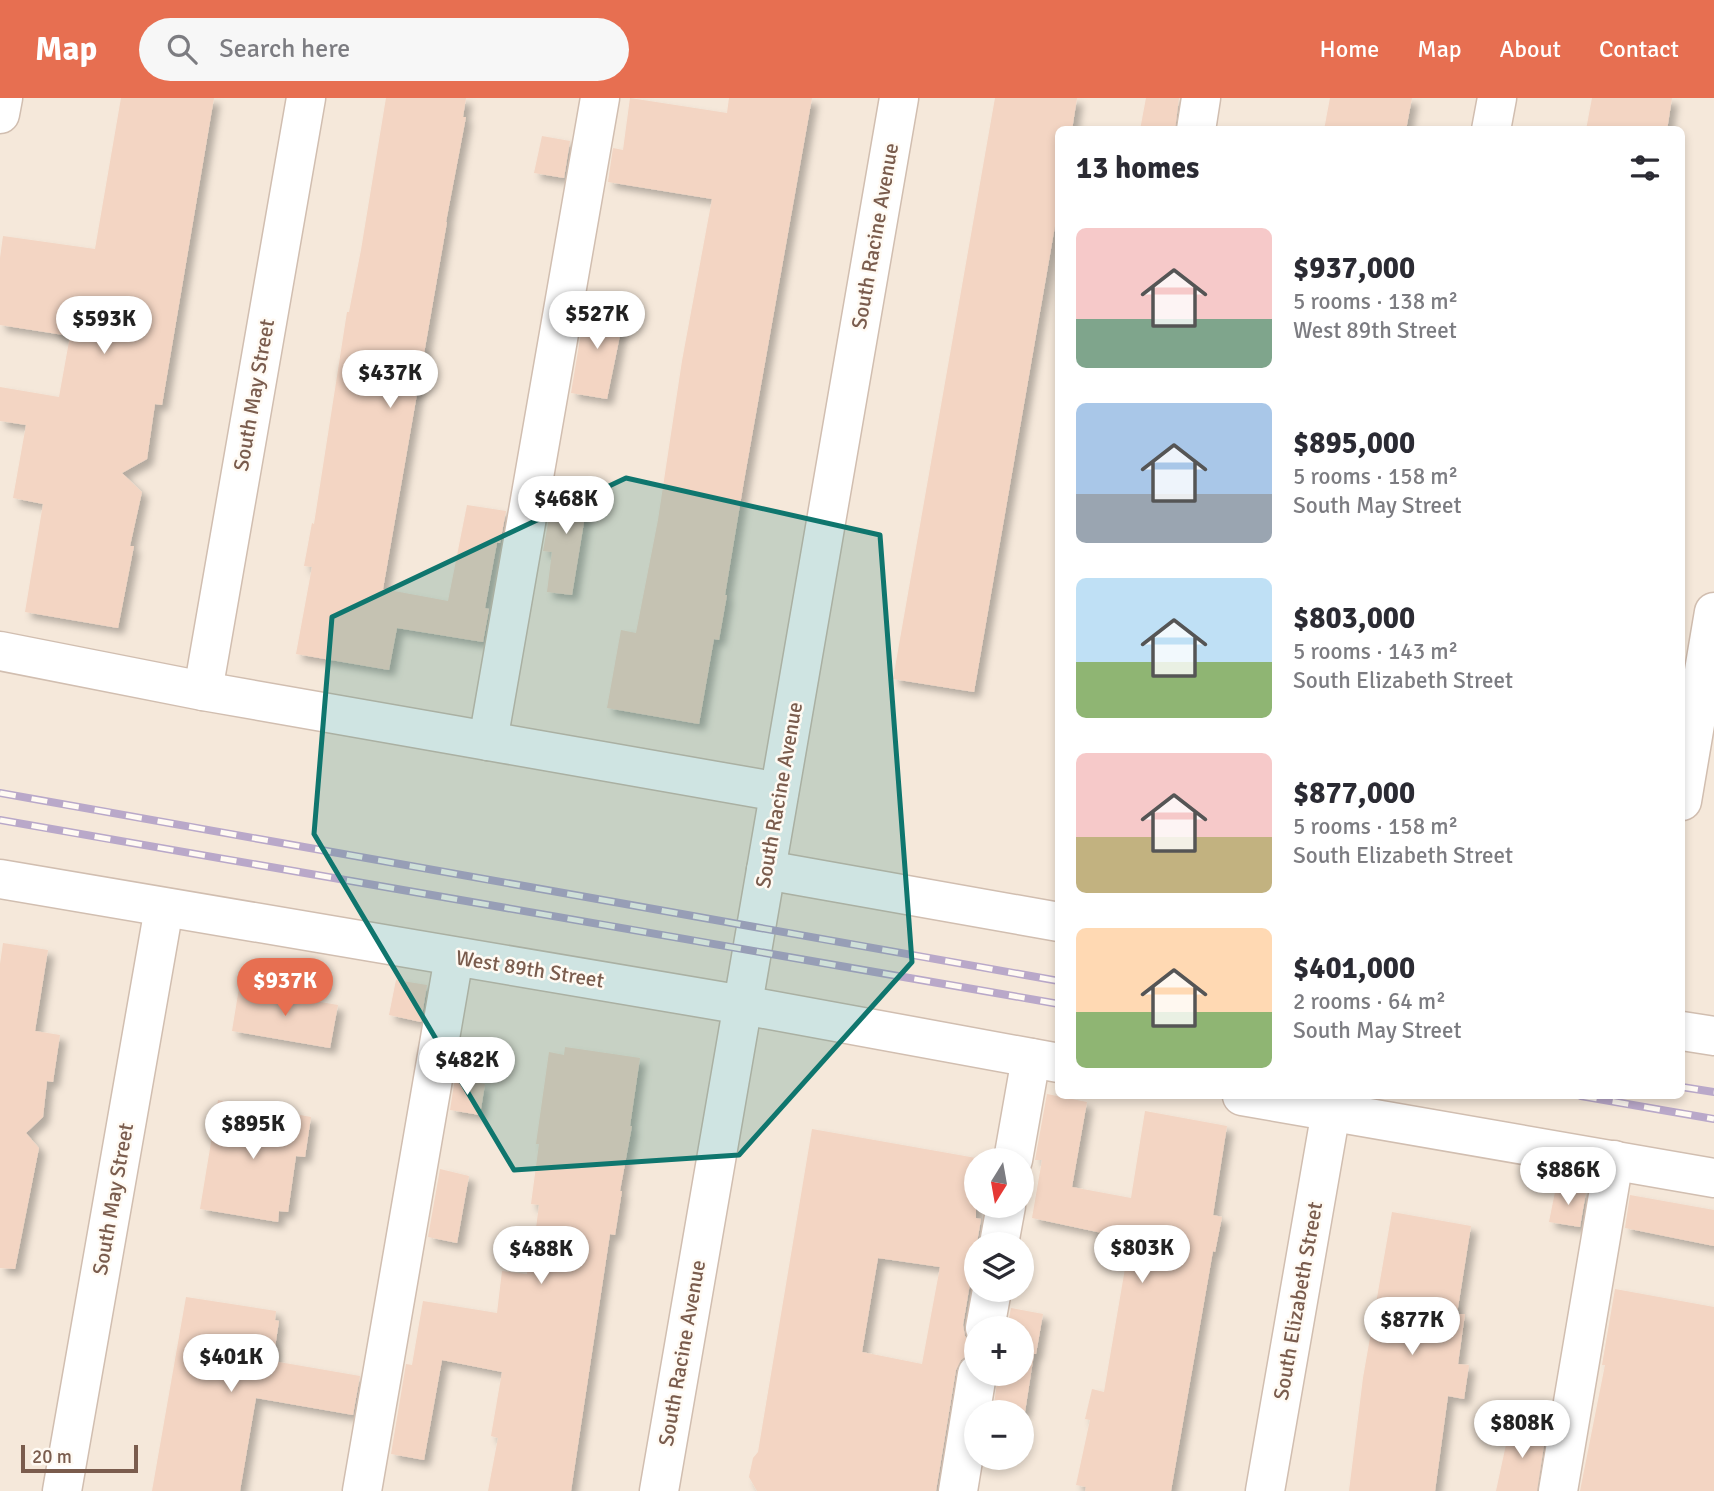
<!DOCTYPE html>
<html lang="en">
<head>
<meta charset="utf-8">
<style>
  :root { --surface:#fff; --page:#f7f7f7; --text:#2b2b33; --muted:#7c7c81; --accent:#e76f51 }
  body { margin:0; font-family:Signika,sans-serif; background:var(--page); color:var(--text); height:100vh; display:flex; flex-direction:column; font-size:26px; white-space:nowrap }
  * { box-sizing:border-box; margin:0 }
  p { font-size:23px; color:var(--muted) }
  .icon { flex:none; width:38px; height:38px; fill:none; stroke:currentColor; stroke-width:2; stroke-linecap:round; stroke-linejoin:round }
  .map { position:relative; flex:1; overflow:hidden }
  .panel { position:absolute; left:1055px; top:28px; width:630px; height:973px; display:flex; flex-direction:column; background:var(--surface); border-radius:10px; box-shadow:0 4px 10px #0003 }
  .panel>* { flex:none }
  .needle { width:46px; rotate:191deg }
  .fabs { position:absolute; left:964px; top:1050px; display:grid; gap:14px }
  .fabs a { display:grid; place-items:center; width:70px; height:70px; border-radius:50%; background:var(--surface); box-shadow:0 4px 10px #0003; font-size:35px }
  .scale { position:absolute; left:21px; bottom:18px; width:117px; box-sizing:border-box; padding-left:7px; border:4px solid #7a5c4d; border-top:0; font-size:19px; line-height:24px; white-space:nowrap; color:#7a5c4d; -webkit-text-stroke:5px #fffaf3; paint-order:stroke }
  .price { position:absolute; translate:-50% -60px; padding:0 16px; border-radius:24px; background:#fff; color:#222; font-size:23px; line-height:46px; filter:drop-shadow(0 2px 4px #0008) }
  .price::after { content:''; position:absolute; left:50%; top:42px; width:21px; height:16px; margin-left:-10px; background:inherit; clip-path:polygon(0 0,100% 0,50% 100%) }
  .price.on { background:var(--accent); color:#fff }
  ul { padding:0; list-style:none }
  li { display:flex; align-items:center; gap:21px; height:175px; padding:0 21px }
  li span { display:grid; place-items:center; flex:none; width:196px; height:140px; border-radius:10px; color:#555 }
  li>.icon { margin-inline-start:auto }
  span .icon { width:84px; height:84px; fill:#fffc; stroke-width:1 }
  li b { font-size:30px }
  h2 { display:flex; justify-content:space-between; align-items:center; height:84px; padding:0 21px; font-size:30px }
  header { display:flex; align-items:center; gap:42px; box-sizing:border-box; height:98px; padding:0 35px; background:var(--accent); color:#fff }
  header strong { font-size:33px }
  nav { display:flex; gap:38px; margin-inline-start:auto; font-size:24px }
  .search { width:490px; height:63px; background:var(--page); display:flex; align-items:center; gap:18px; box-sizing:border-box; padding:0 24px; border-radius:38px; color:var(--muted); font-size:26px }
  .map>svg:first-child { display:block }
  .residential { fill:#f5e8da; fill-rule:evenodd }
  .building { fill:#f3d5c3; fill-rule:evenodd; filter:url(#shadow) }
  .lines { fill:none; stroke-linecap:round; stroke-linejoin:round }
  .minor-casing { stroke:#d1beb0; stroke-width:41 }
  .minor { stroke:#fff; stroke-width:38 }
  .rail-casing { stroke:#b9a8c9; stroke-width:8 }
  .rail { stroke:#fffaf3; stroke-width:5; stroke-dasharray:16; stroke-linecap:butt }
  .marked { fill:#0f766e; fill-opacity:0.2; stroke:#0f766e; stroke-width:5; stroke-linejoin:round }
  .labels { text-anchor:middle; dominant-baseline:central; stroke-width:5; stroke-linejoin:round; paint-order:stroke }
  .street-label { font-size:21px; fill:#7a5c4d; stroke:#fffaf3 }
</style>
</head>
<body>
<header>
<strong>Map</strong>
<div class="search"><svg class="icon" aria-label="search" viewBox="0 0 24 24"><circle cx="10" cy="10" r="6"/><path d="M15 15l6 6"/></svg>Search here</div>
<nav><a>Home</a><a>Map</a><a>About</a><a>Contact</a></nav>
</header>
<div class="map">
<svg width="1714" height="1393" viewBox="0 0 1714 1393">
  <defs>
    <filter id="shadow"><feDropShadow dx="6" dy="6" stdDeviation="3.5" flood-color="#0004"/></filter>
  </defs>
  <rect width="100%" height="100%" fill="#fdf6ec"/>
  <path class="residential" d="M 0,0 L 1714,0 L 1714,1393 L 0,1393 ZM 1059,32 L 1682,32 L 1682,998 L 1059,998 ZM 976,1062 L 1022,1062 L 1022,1108 L 976,1108 ZM 976,1146 L 1022,1146 L 1022,1192 L 976,1192 ZM 976,1230 L 1022,1230 L 1022,1276 L 976,1276 ZM 976,1314 L 1022,1314 L 1022,1360 L 976,1360 Z"/>
  <g class="building">
    <path d="M 121,0 L 214,0 L 162,307 L 155,306 L 147,361 L 122,375 L 142,394 L 130,448 L 134,448 L 118,530 L 25,514 L 43,406 L 13,400 L 26,327 L 0,323 L 0,289 L 59,299 L 70,238 L 0,227 L 0,160 L 3,138 L 95,151 Z"/>
    <path d="M 386,0 L 466,0 L 463,19 L 466,19 L 446,124 L 447,124 L 383,491 L 448,503 L 467,407 L 506,413 L 500,445 L 497,445 L 485,510 L 489,511 L 483,544 L 397,530 L 389,572 L 296,556 L 312,469 L 304,468 L 312,425 L 314,426 L 347,214 L 349,214 L 361,152 Z"/>
    <path d="M 630,0 L 727,15 L 729,0 L 812,0 L 744,383 L 725,497 L 727,497 L 719,542 L 714,541 L 699,626 L 607,610 L 621,532 L 636,535 L 658,422 L 682,263 L 712,101 L 608,84 L 613,50 L 623,52 Z"/>
    <path d="M 995,0 L 1077,0 L 1072,32 L 1059,32 L 1059,105 L 974,594 L 893,581 Z"/>
    <path d="M 1146,0 L 1179,0 L 1175,32 L 1140,32 Z"/>
    <path d="M 1330,0 L 1412,0 L 1406,32 L 1324,32 Z"/>
    <path d="M 1592,0 L 1672,0 L 1667,32 L 1586,32 Z"/>
    <path d="M 542,38 L 570,43 L 564,80 L 534,75 Z"/>
    <path d="M 586,205 L 625,213 L 607,301 L 571,295 Z"/>
    <path d="M 559,383 L 590,388 L 572,497 L 547,494 L 552,454 L 543,453 L 549,420 L 555,420 Z"/>
    <path d="M 3,845 L 48,852 L 35,933 L 60,937 L 53,984 L 47,983 L 43,1019 L 26,1035 L 39,1050 L 15,1171 L 0,1170 L 0,866 Z"/>
    <path d="M 396,882 L 427,887 L 421,924 L 389,917 Z"/>
    <path d="M 239,890 L 338,907 L 330,950 L 232,933 Z"/>
    <path d="M 565,949 L 640,960 L 630,1028 L 632,1028 L 620,1093 L 622,1093 L 615,1137 L 610,1136 L 571,1393 L 488,1393 L 498,1340 L 491,1338 L 502,1274 L 442,1262 L 424,1362 L 391,1356 L 406,1266 L 412,1267 L 423,1203 L 497,1215 L 502,1173 L 527,1176 L 528,1168 L 531,1169 L 539,1107 L 531,1106 L 539,1046 L 536,1046 L 549,954 L 564,957 Z"/>
    <path d="M 455,980 L 485,986 L 480,1017 L 450,1012 Z"/>
    <path d="M 1047,996 L 1087,1004 L 1072,1089 L 1131,1100 L 1145,1013 L 1227,1028 L 1213,1117 L 1222,1119 L 1215,1154 L 1213,1153 L 1171,1393 L 1085,1393 L 1086,1389 L 1076,1387 L 1090,1322 L 1085,1321 L 1092,1291 L 1104,1294 L 1130,1141 L 1032,1120 L 1042,1062 L 1035,1062 Z"/>
    <path d="M 218,1002 L 311,1019 L 305,1059 L 296,1058 L 288,1114 L 279,1113 L 278,1124 L 200,1111 Z"/>
    <path d="M 812,1031 L 976,1060 L 976,1120 L 981,1121 L 963,1227 L 965,1238 L 970,1246 L 976,1249 L 976,1255 L 969,1256 L 961,1262 L 956,1272 L 936,1393 L 757,1393 L 749,1379 L 753,1360 L 758,1354 ZM 878,1160 L 940,1169 L 922,1266 L 862,1254 Z"/>
    <path d="M 440,1071 L 469,1078 L 457,1145 L 428,1139 Z"/>
    <path d="M 1556,1089 L 1586,1094 L 1580,1129 L 1549,1124 Z"/>
    <path d="M 1630,1097 L 1714,1112 L 1714,1148 L 1625,1130 Z"/>
    <path d="M 1392,1114 L 1471,1128 L 1457,1216 L 1465,1216 L 1458,1266 L 1469,1267 L 1464,1301 L 1448,1298 L 1435,1393 L 1349,1393 L 1363,1280 Z"/>
    <path d="M 1615,1191 L 1714,1209 L 1714,1393 L 1580,1393 L 1605,1267 L 1602,1267 Z"/>
    <path d="M 186,1199 L 276,1213 L 275,1222 L 279,1223 L 273,1263 L 360,1278 L 353,1317 L 256,1300 L 240,1393 L 152,1393 Z"/>
    <path d="M 1011,1210 L 1043,1216 L 1036,1256 L 1034,1256 L 1025,1314 L 993,1314 L 998,1276 L 1022,1276 L 1022,1230 L 1007,1230 Z"/>
    <path d="M 1510,1328 L 1546,1334 L 1537,1393 L 1496,1393 Z"/>
  </g>
  <g class="lines">
    <defs>
      <g id="minor">
        <path d="M 0,16 L 3,0"/>
        <path d="M 1196,32 L 1201,0"/>
        <path d="M 1491,32 L 1497,0"/>
        <path d="M 0,553 L 203,593 L 779,694"/>
        <path d="M 203,593 L 306,0"/>
        <path d="M 488,643 L 600,0"/>
        <path d="M 1682,703 L 1714,514"/>
        <path d="M 766,772 L 1059,824"/>
        <path d="M 0,781 L 743,907 L 1059,965"/>
        <path d="M 1682,933 L 1714,938"/>
        <path d="M 1242,998 L 1714,1080"/>
        <path d="M 1013,1062 L 1031,960"/>
        <path d="M 999,1146 L 1006,1108"/>
        <path d="M 985,1230 L 992,1192"/>
        <path d="M 62,1393 L 164,810"/>
        <path d="M 362,1393 L 454,859"/>
        <path d="M 659,1393 L 899,0"/>
        <path d="M 958,1393 L 977,1276"/>
        <path d="M 1265,1393 L 1331,1013"/>
        <path d="M 1558,1393 L 1614,1062"/>
      </g>
    </defs>
    <use href="#minor" class="minor-casing"/>
    <use href="#minor" class="minor"/>
    <defs>
      <g id="rail">
        <path d="M 0,695 L 1059,883"/>
        <path d="M 0,722 L 1059,906"/>
        <path d="M 1682,989 L 1714,994"/>
        <path d="M 1581,998 L 1714,1021"/>
      </g>
    </defs>
    <use href="#rail" class="rail-casing"/>
    <use href="#rail" class="rail"/>
  </g>
  <path class="marked" d="M 626,380 L 880,437 L 912,864 L 739,1057 L 514,1072 L 314,736 L 332,519 Z"/>
  <g class="labels">
    <g class="street-label">
      <text transform="translate(875 138) rotate(-80)">South Racine Avenue</text>
      <text transform="translate(254 297) rotate(-80)">South May Street</text>
      <text transform="translate(779 697) rotate(-80)">South Racine Avenue</text>
      <text transform="translate(530 871) rotate(9)">West 89th Street</text>
      <text transform="translate(113 1101) rotate(-80)">South May Street</text>
      <text transform="translate(1298 1203) rotate(-80)">South Elizabeth Street</text>
      <text transform="translate(682 1255) rotate(-80)">South Racine Avenue</text>
    </g>
  </g>
</svg>
<div class="fabs">
<a><svg class="needle" viewBox="-14 -14 28 28"><path d="M0-13l5 13h-10z" fill="#e53935"/><path d="M0 13l5-13h-10z" fill="#7c7c81"/></svg></a>
<a><svg class="icon" aria-label="layers" viewBox="0 0 24 24"><path d="M12 4l9 5-9 5-9-5zM3 14l9 5 9-5"/></svg></a>
<a>+</a>
<a>−</a>
</div>
<div class="scale">20 m</div>
<b class="price" style="left:597px;top:253px">$527K</b>
<b class="price" style="left:104px;top:258px">$593K</b>
<b class="price" style="left:390px;top:312px">$437K</b>
<b class="price" style="left:566px;top:438px">$468K</b>
<b class="price on" style="left:285px;top:920px">$937K</b>
<b class="price" style="left:467px;top:999px">$482K</b>
<b class="price" style="left:253px;top:1063px">$895K</b>
<b class="price" style="left:1568px;top:1109px">$886K</b>
<b class="price" style="left:1142px;top:1187px">$803K</b>
<b class="price" style="left:541px;top:1188px">$488K</b>
<b class="price" style="left:1412px;top:1259px">$877K</b>
<b class="price" style="left:231px;top:1296px">$401K</b>
<b class="price" style="left:1522px;top:1362px">$808K</b>
<section class="panel">
<h2>13 homes<svg class="icon" aria-label="filters" viewBox="0 0 24 24"><path d="M4 7h16M4 17h16"/><circle cx="9" cy="7" r="2"/><circle cx="15" cy="17" r="2"/></svg></h2>
<ul>
<li><span style="background:linear-gradient(#f6c9c9 65%,#7fa58c 0)"><svg class="icon" aria-label="home" viewBox="0 0 24 24"><path d="M3 11l9-7 9 7M6 9v11h12V9"/></svg></span><div><b>$937,000</b><p>5 rooms · 138 m²</p><p>West 89th Street</p></div></li>
<li><span style="background:linear-gradient(#a9c7e8 65%,#9aa5b1 0)"><svg class="icon" aria-label="home" viewBox="0 0 24 24"><path d="M3 11l9-7 9 7M6 9v11h12V9"/></svg></span><div><b>$895,000</b><p>5 rooms · 158 m²</p><p>South May Street</p></div></li>
<li><span style="background:linear-gradient(#bfe0f5 60%,#8fb573 0)"><svg class="icon" aria-label="home" viewBox="0 0 24 24"><path d="M3 11l9-7 9 7M6 9v11h12V9"/></svg></span><div><b>$803,000</b><p>5 rooms · 143 m²</p><p>South Elizabeth Street</p></div></li>
<li><span style="background:linear-gradient(#f6c9c9 60%,#c2b280 0)"><svg class="icon" aria-label="home" viewBox="0 0 24 24"><path d="M3 11l9-7 9 7M6 9v11h12V9"/></svg></span><div><b>$877,000</b><p>5 rooms · 158 m²</p><p>South Elizabeth Street</p></div></li>
<li><span style="background:linear-gradient(#ffd9b3 60%,#8fb573 0)"><svg class="icon" aria-label="home" viewBox="0 0 24 24"><path d="M3 11l9-7 9 7M6 9v11h12V9"/></svg></span><div><b>$401,000</b><p>2 rooms · 64 m²</p><p>South May Street</p></div></li>
</ul>
</section>
</div>
</body>
</html>
